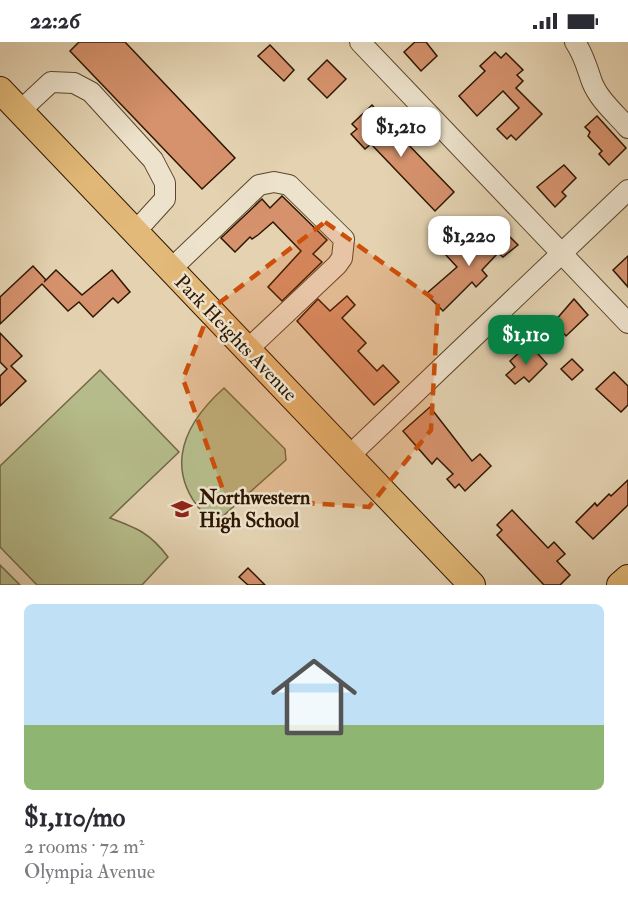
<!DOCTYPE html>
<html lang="en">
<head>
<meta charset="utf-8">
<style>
  :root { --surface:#fff; --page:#f7f7f7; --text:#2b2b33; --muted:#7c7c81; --accent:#0b8043 }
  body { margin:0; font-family:"IM FELL Double Pica",serif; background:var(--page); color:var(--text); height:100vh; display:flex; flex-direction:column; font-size:22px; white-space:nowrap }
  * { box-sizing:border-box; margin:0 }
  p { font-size:20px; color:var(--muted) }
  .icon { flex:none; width:33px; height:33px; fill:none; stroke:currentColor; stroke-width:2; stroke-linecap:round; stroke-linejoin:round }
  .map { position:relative; height:543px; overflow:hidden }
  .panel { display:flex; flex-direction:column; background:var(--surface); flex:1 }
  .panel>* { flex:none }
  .price { position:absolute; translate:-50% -51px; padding:0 14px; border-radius:12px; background:#fff; color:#222; font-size:20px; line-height:39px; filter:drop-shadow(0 2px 3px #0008) }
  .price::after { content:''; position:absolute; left:50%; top:36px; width:18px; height:14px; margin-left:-9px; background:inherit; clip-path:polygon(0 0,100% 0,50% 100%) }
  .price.current { background:var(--accent); color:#fff }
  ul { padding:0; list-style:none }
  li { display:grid; align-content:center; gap:12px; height:318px; padding:0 24px }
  li span { display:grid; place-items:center; height:186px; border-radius:9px; color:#555 }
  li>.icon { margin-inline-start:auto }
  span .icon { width:108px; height:108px; fill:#fffc; stroke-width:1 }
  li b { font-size:26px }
  .status { display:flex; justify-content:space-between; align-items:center; height:42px; padding:0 30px; background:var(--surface); direction:ltr }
  .status svg { height:16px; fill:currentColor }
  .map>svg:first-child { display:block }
  .green { fill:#b5bb8a; stroke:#716845; stroke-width:1.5 }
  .building { fill:#d6926d; stroke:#2d1600; stroke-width:1.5 }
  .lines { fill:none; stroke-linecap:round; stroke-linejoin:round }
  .minor-casing { stroke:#5b452c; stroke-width:22 }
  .major-casing { stroke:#2d1600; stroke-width:28 }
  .minor { stroke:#ede2cc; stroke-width:20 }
  .major { stroke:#e2b978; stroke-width:26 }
  .marked { fill:#cc4f0a; fill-opacity:0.2; stroke:#cc4f0a; stroke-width:4.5; stroke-dasharray:12 8; stroke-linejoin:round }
  .labels { text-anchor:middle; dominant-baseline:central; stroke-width:5; stroke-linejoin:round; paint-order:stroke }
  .street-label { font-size:20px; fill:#2d1600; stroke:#ede2cc }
  .poi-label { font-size:20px; font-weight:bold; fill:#2d1600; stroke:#ede2cc; text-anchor:start }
</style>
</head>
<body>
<div class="status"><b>22:26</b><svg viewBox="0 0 49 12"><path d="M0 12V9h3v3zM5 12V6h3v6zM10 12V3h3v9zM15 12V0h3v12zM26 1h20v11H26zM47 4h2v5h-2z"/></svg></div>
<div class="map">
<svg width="628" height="543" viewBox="0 0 628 543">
  <rect width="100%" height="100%" fill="#e4d2b1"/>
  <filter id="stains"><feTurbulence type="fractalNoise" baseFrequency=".00333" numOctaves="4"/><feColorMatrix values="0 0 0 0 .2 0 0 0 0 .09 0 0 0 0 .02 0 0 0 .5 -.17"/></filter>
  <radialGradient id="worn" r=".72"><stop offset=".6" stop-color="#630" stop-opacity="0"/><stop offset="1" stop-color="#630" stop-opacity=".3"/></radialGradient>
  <g class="green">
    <path d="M 100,328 L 179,410 L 110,476 C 137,486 150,491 168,515 L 142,543 L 37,543 L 0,505 L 0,424 Z"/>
    <path d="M 224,346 L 285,407 L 286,418 L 214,482 C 163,436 177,388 224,346 Z"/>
    <path d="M 0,523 L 20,543 L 0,543 Z"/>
  </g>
  <g class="building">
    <path d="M 79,0 L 125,0 L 235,116 L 202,147 L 70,9 Z"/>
    <path d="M 415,0 L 426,0 L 437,14 L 421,29 L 404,10 Z"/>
    <path d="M 270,3 L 294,28 L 284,39 L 258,14 Z"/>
    <path d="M 495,10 L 501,16 L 506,11 L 523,28 L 517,33 L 523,39 L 516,46 L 542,72 L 516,98 L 511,93 L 507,97 L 497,87 L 519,66 L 503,49 L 477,74 L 459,54 L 485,29 L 480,24 Z"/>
    <path d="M 327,18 L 346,37 L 327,56 L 308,37 Z"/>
    <path d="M 372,63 L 385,78 L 382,82 L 399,101 L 403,97 L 454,150 L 435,169 L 371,102 L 365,107 L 351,92 L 357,87 L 352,82 Z"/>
    <path d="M 597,74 L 626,106 L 609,123 L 599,112 L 602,109 L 588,94 L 590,90 L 585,85 Z"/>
    <path d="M 564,123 L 576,136 L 562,150 L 566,154 L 555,165 L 537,145 Z"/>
    <path d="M 282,154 L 327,198 L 313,212 L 322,220 L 282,259 L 268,245 L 301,209 L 273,180 L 258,193 L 252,197 L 250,195 L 235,210 L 221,196 L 262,157 L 270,166 Z"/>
    <path d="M 503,188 L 518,203 L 503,215 L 498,211 L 482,228 L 487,234 L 476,245 L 472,240 L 443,269 L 426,252 L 457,225 L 445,212 L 460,199 L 470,210 L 493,190 L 497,194 Z"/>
    <path d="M 628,214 L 628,245 L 613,228 Z"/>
    <path d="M 33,224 L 46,238 L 44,240 L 56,228 L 82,253 L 112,228 L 130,250 L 118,261 L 113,256 L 93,275 L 79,260 L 68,269 L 42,242 L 0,282 L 0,255 Z"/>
    <path d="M 347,254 L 355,263 L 342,276 L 366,301 L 358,309 L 377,329 L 383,323 L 399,340 L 374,363 L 297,279 L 318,257 L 330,269 Z"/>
    <path d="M 574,257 L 588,273 L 566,294 L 554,280 Z"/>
    <path d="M 0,291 L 22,314 L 11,324 L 26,339 L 0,364 L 0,334 L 7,327 L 0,320 Z"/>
    <path d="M 531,304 L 547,322 L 529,340 L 524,335 L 515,342 L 506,333 L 515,325 L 510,319 L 524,306 L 526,309 Z"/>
    <path d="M 572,317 L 583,328 L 572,338 L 561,327 Z"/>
    <path d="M 614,330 L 628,344 L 628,363 L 621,370 L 596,347 Z"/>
    <path d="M 430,365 L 472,419 L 480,412 L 491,424 L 465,449 L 459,442 L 455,446 L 447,437 L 453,432 L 437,416 L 432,422 L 403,389 Z"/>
    <path d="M 628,438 L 628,463 L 593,497 L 576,480 L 595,461 L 597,464 L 609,452 L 611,454 Z"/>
    <path d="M 512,468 L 548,506 L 554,500 L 565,512 L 557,519 L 570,533 L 560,543 L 544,543 L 497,493 L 502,488 L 497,483 Z"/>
    <path d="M 248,526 L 265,543 L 248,543 L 239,535 Z"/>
  </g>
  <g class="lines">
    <defs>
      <g id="minor">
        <path d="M 360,0 L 628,281"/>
        <path d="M 575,0 C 584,13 587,26 592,40 C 599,58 616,72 628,86"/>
        <path d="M 20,69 L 51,40 L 74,41 L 91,50 L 153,118 L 165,141 L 165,157 L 135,190"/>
        <path d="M 171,227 L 259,143 L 274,140 L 289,143 L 344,197 L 342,216 L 337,223 L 247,308"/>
        <path d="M 349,414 L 628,148"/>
      </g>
      <g id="major">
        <path d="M 0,48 L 472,543"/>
        <path d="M 620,543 L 628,536"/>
      </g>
    </defs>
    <use href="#minor" class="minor-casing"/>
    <use href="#major" class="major-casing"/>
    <use href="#minor" class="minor"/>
    <use href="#major" class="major"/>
  </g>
  <path class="marked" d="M 325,180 L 438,260 L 431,388 L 369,465 L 226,456 L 183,337 L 210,268 Z"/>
  <defs>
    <symbol id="school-bare" viewBox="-9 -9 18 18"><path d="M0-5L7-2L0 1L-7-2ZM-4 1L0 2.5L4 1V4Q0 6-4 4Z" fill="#8f2418" stroke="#ede2cc" stroke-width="2.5" paint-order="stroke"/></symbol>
  </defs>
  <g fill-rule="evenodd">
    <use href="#school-bare" x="167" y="452" width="30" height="30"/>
  </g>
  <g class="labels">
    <g class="street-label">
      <text transform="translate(236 296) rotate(46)">Park Heights Avenue</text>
    </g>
    <g class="poi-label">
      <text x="199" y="455">Northwestern<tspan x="199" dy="23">High School</tspan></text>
    </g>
  </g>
  <rect width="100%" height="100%" filter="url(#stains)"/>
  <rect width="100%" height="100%" fill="url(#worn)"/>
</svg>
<b class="price" style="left:401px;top:116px">$1,210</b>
<b class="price" style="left:469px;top:225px">$1,220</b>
<b class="price current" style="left:526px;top:324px">$1,110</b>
</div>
<section class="panel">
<ul>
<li><span style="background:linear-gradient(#bfe0f5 65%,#8fb573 0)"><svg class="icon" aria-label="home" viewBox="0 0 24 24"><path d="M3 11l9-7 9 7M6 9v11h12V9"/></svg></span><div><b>$1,110/mo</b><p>2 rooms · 72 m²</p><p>Olympia Avenue</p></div></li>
</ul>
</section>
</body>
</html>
